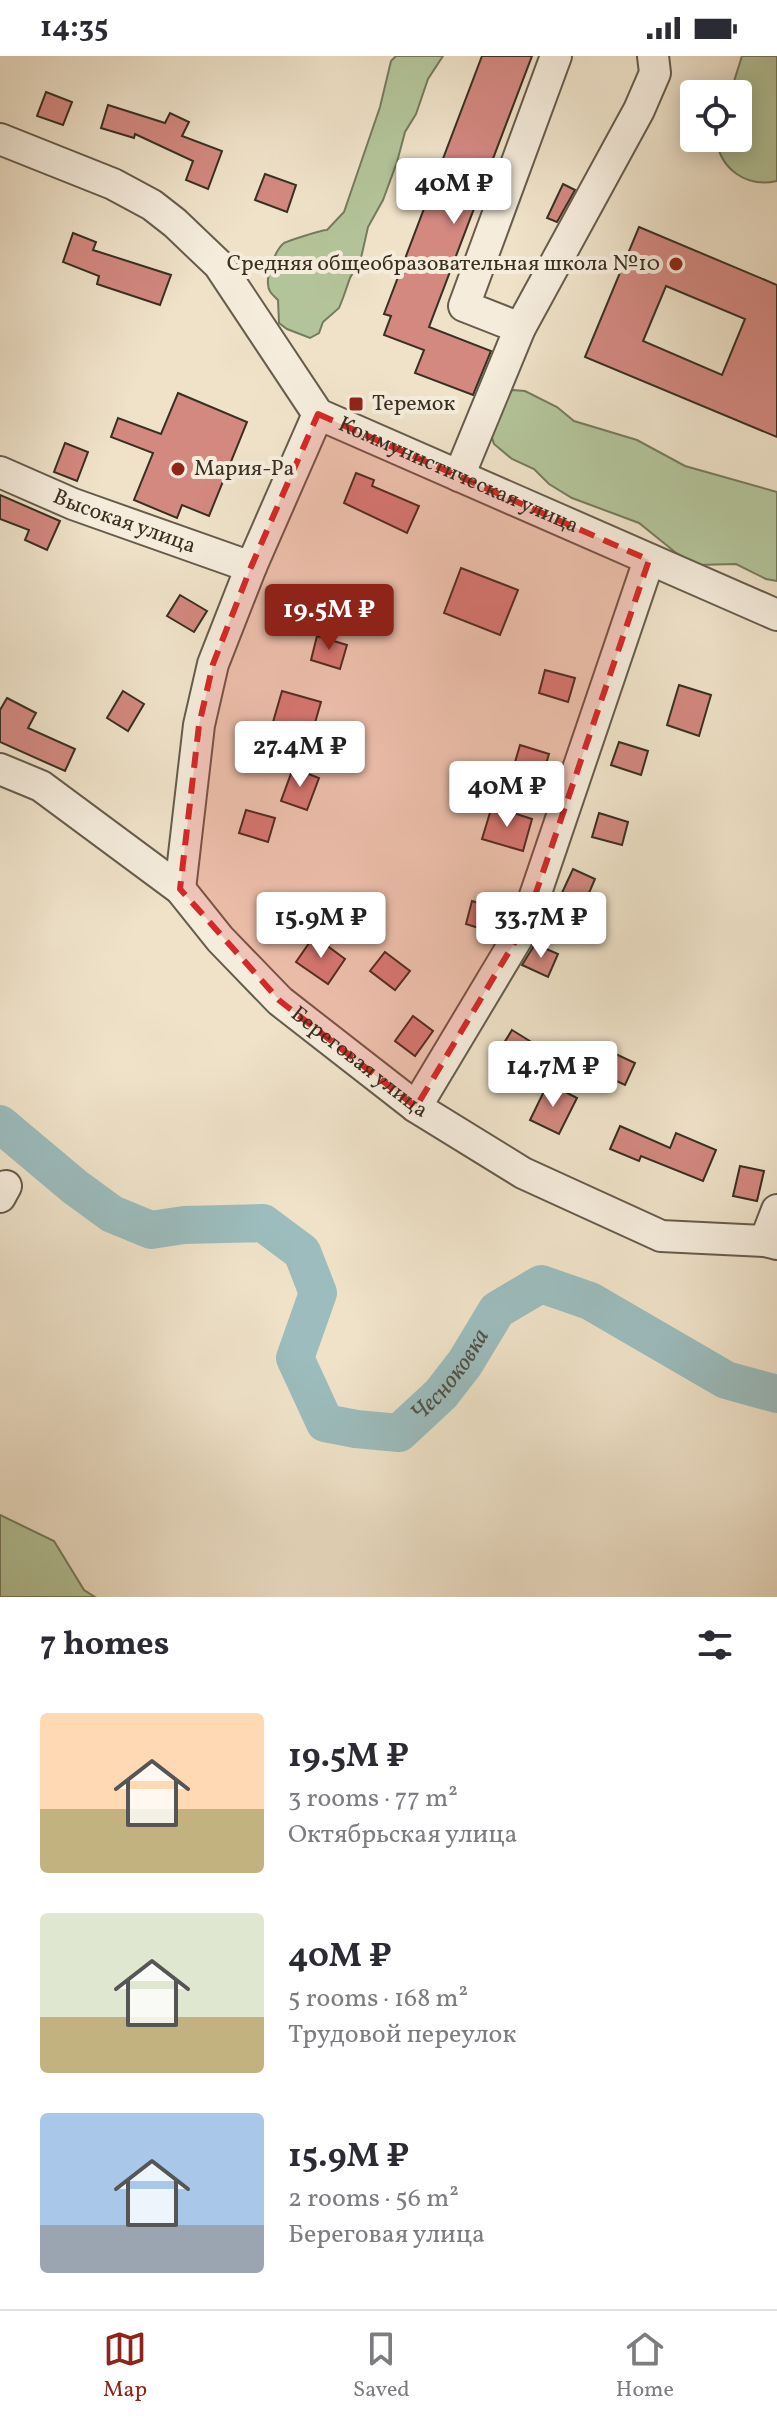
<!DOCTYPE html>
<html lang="en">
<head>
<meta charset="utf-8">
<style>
  :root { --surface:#fff; --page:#f7f7f7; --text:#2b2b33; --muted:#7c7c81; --line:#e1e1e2; --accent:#8f2418 }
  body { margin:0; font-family:Vollkorn,serif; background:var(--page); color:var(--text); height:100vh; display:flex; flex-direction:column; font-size:30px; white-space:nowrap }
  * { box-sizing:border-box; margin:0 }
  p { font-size:26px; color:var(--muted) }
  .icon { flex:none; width:44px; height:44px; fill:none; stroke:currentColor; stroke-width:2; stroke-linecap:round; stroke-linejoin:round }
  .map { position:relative; height:1541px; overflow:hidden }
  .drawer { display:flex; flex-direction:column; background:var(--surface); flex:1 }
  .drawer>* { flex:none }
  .controls { position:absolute; left:680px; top:24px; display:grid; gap:16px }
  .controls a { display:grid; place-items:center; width:72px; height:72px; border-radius:8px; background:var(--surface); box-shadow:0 4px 20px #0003; font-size:40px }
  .price { position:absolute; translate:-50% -68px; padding:0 18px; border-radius:8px; background:#fff; color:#222; font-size:26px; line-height:52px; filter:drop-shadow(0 2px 4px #0008) }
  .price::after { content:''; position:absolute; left:50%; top:48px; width:24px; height:18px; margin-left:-12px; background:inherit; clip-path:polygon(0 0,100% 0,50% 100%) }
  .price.current { background:var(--accent); color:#fff }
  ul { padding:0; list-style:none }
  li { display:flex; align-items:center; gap:24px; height:200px; padding:0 40px }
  li span { display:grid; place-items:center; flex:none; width:224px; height:160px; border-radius:8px; color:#555 }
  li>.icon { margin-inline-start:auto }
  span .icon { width:96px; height:96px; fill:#fffc; stroke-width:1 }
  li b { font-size:34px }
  h2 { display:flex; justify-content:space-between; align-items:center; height:96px; padding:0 40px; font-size:34px }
  .status { display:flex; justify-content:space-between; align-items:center; height:56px; padding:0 40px; background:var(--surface); direction:ltr }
  .status svg { height:22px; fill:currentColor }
  .tab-bar { display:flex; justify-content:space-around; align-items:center; height:112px; border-top:2px solid var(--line); background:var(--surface); font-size:22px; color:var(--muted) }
  .tab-bar a { display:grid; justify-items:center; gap:4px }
  .tab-bar .current { color:var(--accent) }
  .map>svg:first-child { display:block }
  .green { fill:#b4c49a; stroke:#767a5e; stroke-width:2 }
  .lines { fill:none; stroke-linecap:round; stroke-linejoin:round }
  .river { stroke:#9cbcbd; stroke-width:38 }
  .building { fill:#d38880; stroke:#392f22; stroke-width:2; fill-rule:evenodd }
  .minor-casing { stroke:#665c4c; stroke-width:34 }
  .minor { stroke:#f5ecdc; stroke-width:30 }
  .marked { fill:#d62828; fill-opacity:0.2; stroke:#d62828; stroke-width:6; stroke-dasharray:16 10; stroke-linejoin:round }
  .poi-dot { fill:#8f2418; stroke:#f5ecdc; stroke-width:3 }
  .labels { text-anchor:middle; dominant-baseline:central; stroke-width:8; stroke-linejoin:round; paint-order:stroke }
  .poi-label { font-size:22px; fill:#392f22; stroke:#f5ecdc; text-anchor:start }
  .street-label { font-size:22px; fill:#392f22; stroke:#f5ecdc }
  .water-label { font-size:24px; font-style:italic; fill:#525249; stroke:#f5ecdc }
</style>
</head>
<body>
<div class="status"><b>14:35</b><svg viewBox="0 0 49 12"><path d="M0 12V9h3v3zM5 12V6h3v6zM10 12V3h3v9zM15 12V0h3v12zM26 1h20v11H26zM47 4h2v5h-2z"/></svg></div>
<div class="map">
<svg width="777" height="1541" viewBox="0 0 777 1541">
  <rect width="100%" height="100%" fill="#efe2c9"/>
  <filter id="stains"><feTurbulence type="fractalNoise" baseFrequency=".0025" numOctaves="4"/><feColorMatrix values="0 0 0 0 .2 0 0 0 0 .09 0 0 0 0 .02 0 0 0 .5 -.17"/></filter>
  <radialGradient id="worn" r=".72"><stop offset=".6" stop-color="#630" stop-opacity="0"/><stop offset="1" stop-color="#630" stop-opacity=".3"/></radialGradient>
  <g class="green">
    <path d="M 396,0 L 443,0 L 428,23 L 416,58 L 405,76 L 397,106 L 383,144 L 368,171 L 361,202 L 350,222 L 343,242 L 339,252 L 323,266 L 319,277 L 310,282 L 287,273 L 279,267 L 278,244 C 274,240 268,236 268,228 C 267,218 275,194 284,187 C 288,185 321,174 327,174 L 344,156 L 380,51 L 391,5 Z"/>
    <path d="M 742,0 L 777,0 L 777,125 C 746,132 720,113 716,82 L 738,82 L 738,38 L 730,38 Z"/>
    <path d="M 513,334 L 525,335 L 557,351 L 574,365 L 637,384 L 685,410 L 777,436 L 777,525 L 766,523 L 736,508 L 696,509 L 675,496 L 639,467 L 572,442 L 549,428 L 534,413 L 512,403 L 494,388 L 487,366 L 504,339 Z"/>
    <path d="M 0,1459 L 54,1485 L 84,1534 L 95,1541 L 0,1541 Z"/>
  </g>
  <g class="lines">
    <path class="river" id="s1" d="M 0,1068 L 75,1131 L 112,1158 L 151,1174 L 184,1169 L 263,1167 L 302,1196 L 318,1237 L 295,1302 L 325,1367 L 356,1373 L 399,1377 L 441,1338 L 465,1307 L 497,1254 L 541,1228 L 590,1245 L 726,1324 L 777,1338"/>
  </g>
  <g class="building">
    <path d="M 482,0 L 532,0 L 429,271 L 491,295 L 473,339 L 415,317 L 424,294 L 384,279 L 391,260 L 384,258 Z"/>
    <path d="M 46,36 L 72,46 L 63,69 L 37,60 Z"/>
    <path d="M 108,49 L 165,67 L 170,57 L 189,66 L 182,80 L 222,95 L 208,133 L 186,124 L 193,105 L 135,78 L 134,82 L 101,72 Z"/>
    <path d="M 265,118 L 296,129 L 287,156 L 255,144 Z"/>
    <path d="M 563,128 L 575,134 L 557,166 L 547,162 Z"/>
    <path d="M 639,171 L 777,229 L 777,381 L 585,301 ZM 666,230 L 745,263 L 722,319 L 643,285 Z"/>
    <path d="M 73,177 L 96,186 L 93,194 L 171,219 L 160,249 L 97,228 L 99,220 L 63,206 Z"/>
    <path d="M 178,337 L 247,366 L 209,460 L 182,449 L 177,462 L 134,444 L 153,397 L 111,381 L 118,362 L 161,378 Z"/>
    <path d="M 65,387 L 88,396 L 77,425 L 54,416 Z"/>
    <path d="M 356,417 L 374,424 L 372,430 L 419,450 L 407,477 L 344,447 Z"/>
    <path d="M 0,439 L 60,465 L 47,494 L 25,484 L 29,474 L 0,463 Z"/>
    <path d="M 461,512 L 518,534 L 500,579 L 444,557 Z"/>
    <path d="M 180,539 L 207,555 L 194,576 L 167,560 Z"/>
    <path d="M 317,580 L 347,589 L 340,613 L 311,604 Z"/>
    <path d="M 545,614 L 575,622 L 568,646 L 539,637 Z"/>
    <path d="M 679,629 L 711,639 L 699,680 L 667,669 Z"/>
    <path d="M 123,635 L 144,648 L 128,675 L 107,662 Z"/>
    <path d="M 282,635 L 321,646 L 312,677 L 273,666 Z"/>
    <path d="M 7,642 L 36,657 L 28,672 L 75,693 L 65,715 L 0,686 L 0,654 Z"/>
    <path d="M 619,686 L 648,695 L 641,719 L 611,709 Z"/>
    <path d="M 520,689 L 549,698 L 542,721 L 513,713 Z"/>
    <path d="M 293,712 L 319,722 L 307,754 L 281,745 Z"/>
    <path d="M 492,750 L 532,763 L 523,795 L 482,783 Z"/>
    <path d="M 246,754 L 275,762 L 268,786 L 239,777 Z"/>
    <path d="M 599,757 L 628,766 L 622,789 L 592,781 Z"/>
    <path d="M 573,813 L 595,823 L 583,851 L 560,841 Z"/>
    <path d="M 472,845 L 502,854 L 495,877 L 466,868 Z"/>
    <path d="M 314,880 L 345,903 L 328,928 L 296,906 Z"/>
    <path d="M 535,888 L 558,898 L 548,921 L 522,909 Z"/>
    <path d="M 385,896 L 410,915 L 395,934 L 370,915 Z"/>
    <path d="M 413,960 L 433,975 L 415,1000 L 395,985 Z"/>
    <path d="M 512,974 L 533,987 L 517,1013 L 496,1000 Z"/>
    <path d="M 607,994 L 635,1007 L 625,1029 L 597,1016 Z"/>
    <path d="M 548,1027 L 577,1042 L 559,1078 L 530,1064 Z"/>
    <path d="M 620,1070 L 670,1092 L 676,1077 L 716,1094 L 703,1125 L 641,1100 L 639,1105 L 610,1093 Z"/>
    <path d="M 740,1110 L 764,1115 L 757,1145 L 733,1140 Z"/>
  </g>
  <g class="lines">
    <defs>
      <g id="minor">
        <path id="s2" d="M 0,83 L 113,128 L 152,149 L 175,167 L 219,209 L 318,358 L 777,559"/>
        <path d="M 520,272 L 464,250 L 556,0"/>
        <path id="s3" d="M 0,416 L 73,448 L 251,511"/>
        <path d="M 459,420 L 520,272 L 639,54 L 655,17 L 653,0"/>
        <path id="s4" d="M 0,713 L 41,730 L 180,833 L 220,883 L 280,945 L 416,1051 L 523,1117 L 661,1180 L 765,1185 L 777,1188"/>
        <path d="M 180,833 L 199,669 L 213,608 L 251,511 L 318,358"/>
        <path d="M 416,1051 L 525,869 L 649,504"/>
        <path d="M 0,1141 L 6,1130"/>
        <path d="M 765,1185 L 777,1154"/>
      </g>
    </defs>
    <use href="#minor" class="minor-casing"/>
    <use href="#minor" class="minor"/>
  </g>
  <path class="marked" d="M 318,358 L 649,504 L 525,869 L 416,1051 L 280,945 L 180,833 L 199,669 L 213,608 L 251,511 Z"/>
  <g class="poi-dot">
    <circle cx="676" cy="208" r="8"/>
    <rect x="348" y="340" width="16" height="16" rx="4"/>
    <circle cx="178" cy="413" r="8"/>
  </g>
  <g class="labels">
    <g class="poi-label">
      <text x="660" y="208" text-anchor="end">Средняя общеобразовательная школа №10</text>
      <text x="372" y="348">Теремок</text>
      <text x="194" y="413">Мария-Ра</text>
    </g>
    <g class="street-label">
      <text stroke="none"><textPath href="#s2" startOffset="588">Коммунистическая улица</textPath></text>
      <text stroke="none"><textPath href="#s3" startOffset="134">Высокая улица</textPath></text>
      <text stroke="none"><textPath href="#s4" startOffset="468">Береговая улица</textPath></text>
    </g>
    <g class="water-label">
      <text stroke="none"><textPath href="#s1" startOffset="684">Чесноковка</textPath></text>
    </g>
  </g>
  <rect width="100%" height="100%" filter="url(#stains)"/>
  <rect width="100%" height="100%" fill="url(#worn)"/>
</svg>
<div class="controls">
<a><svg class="icon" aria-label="locate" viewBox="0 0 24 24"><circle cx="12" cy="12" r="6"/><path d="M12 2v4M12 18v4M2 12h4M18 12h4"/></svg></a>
</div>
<b class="price" style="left:454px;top:170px">40M ₽</b>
<b class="price current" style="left:329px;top:596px">19.5M ₽</b>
<b class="price" style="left:300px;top:733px">27.4M ₽</b>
<b class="price" style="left:507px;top:773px">40M ₽</b>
<b class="price" style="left:321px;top:904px">15.9M ₽</b>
<b class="price" style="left:541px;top:904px">33.7M ₽</b>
<b class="price" style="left:553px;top:1053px">14.7M ₽</b>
</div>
<section class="drawer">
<h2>7 homes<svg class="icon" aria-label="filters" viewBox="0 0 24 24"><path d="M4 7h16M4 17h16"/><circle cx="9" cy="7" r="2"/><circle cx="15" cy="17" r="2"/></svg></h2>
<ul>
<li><span style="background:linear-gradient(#ffd9b3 60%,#c2b280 0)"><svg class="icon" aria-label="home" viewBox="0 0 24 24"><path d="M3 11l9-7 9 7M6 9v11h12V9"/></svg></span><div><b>19.5M ₽</b><p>3 rooms · 77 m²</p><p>Октябрьская улица</p></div></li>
<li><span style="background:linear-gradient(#dfe7d0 65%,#c2b280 0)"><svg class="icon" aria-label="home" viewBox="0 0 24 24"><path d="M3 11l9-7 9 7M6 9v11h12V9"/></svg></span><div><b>40M ₽</b><p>5 rooms · 168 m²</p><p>Трудовой переулок</p></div></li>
<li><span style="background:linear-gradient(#a9c7e8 70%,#9aa5b1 0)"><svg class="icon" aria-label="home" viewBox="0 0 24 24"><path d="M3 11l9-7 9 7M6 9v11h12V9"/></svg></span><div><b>15.9M ₽</b><p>2 rooms · 56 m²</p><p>Береговая улица</p></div></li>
</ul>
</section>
<nav class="tab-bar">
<a class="current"><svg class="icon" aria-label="map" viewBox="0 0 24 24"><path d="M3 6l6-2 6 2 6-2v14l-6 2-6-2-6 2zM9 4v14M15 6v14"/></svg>Map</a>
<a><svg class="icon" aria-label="saved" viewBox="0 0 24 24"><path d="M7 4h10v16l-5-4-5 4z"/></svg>Saved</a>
<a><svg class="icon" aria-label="home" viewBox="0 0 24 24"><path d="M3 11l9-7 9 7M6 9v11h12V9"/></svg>Home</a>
</nav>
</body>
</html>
